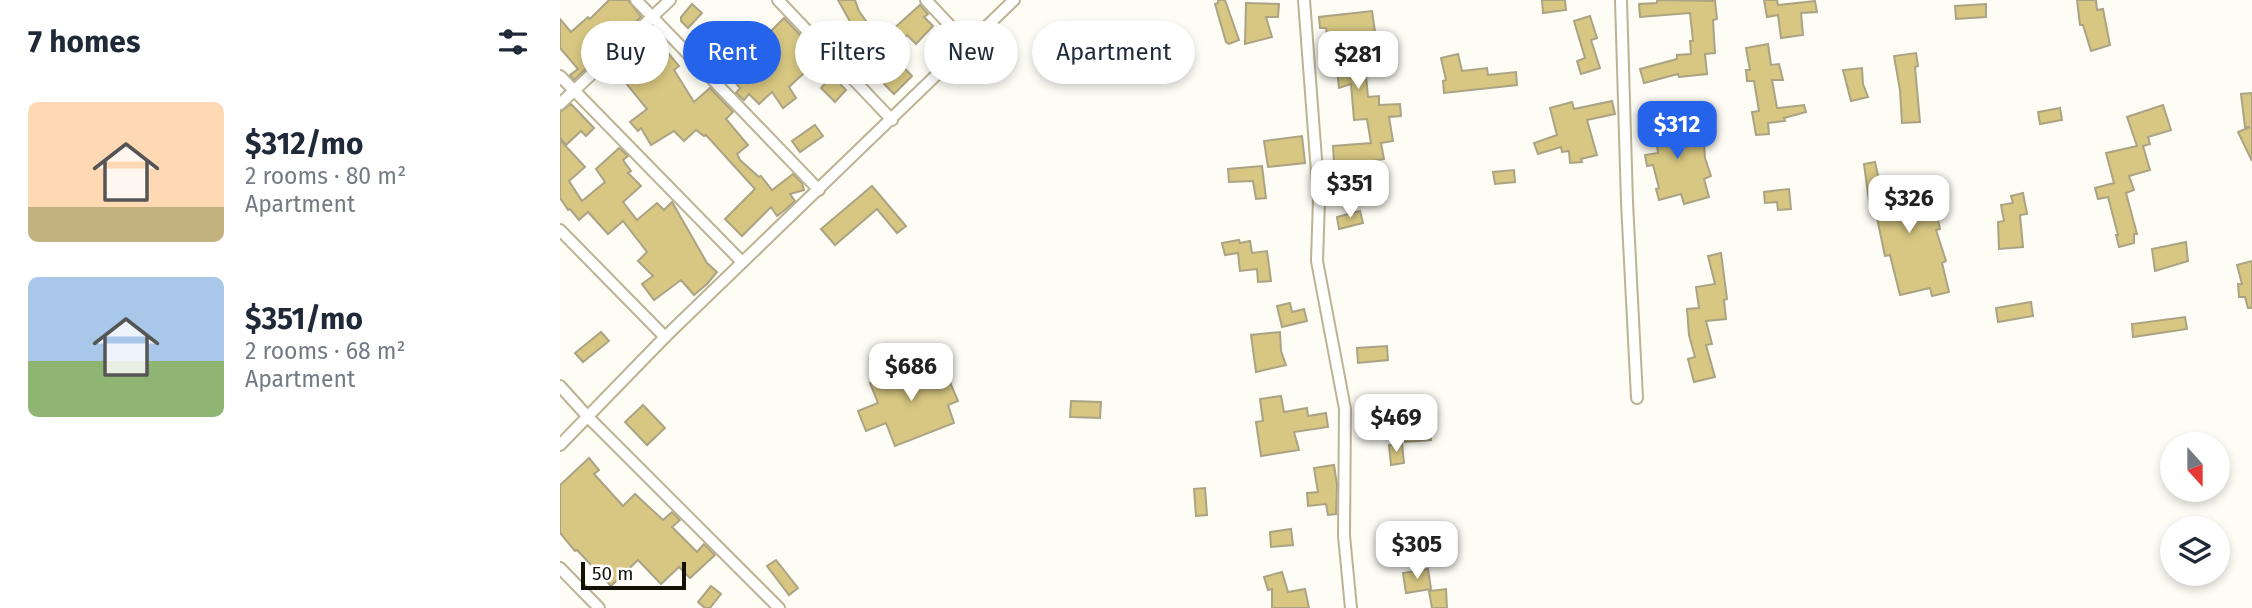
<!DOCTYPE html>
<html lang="en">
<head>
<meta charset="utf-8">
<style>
  :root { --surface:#fff; --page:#f2f2f3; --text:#1f2937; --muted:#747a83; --accent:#2563eb }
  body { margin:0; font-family:"Fira Sans",sans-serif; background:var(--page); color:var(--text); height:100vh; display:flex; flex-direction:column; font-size:26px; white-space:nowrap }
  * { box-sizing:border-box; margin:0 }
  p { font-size:23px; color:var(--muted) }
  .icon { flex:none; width:38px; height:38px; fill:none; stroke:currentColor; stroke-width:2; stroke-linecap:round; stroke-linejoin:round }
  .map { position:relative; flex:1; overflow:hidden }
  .side { display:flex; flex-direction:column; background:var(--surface); width:560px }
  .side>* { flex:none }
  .banner { position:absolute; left:21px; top:21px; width:665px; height:63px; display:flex; gap:14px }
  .needle { width:46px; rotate:159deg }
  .buttons { position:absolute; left:1600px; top:432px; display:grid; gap:14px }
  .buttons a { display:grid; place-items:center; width:70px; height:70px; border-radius:50%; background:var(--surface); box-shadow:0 4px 10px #0003; font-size:35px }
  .scale { position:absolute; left:21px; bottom:18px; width:105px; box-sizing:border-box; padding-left:7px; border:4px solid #141105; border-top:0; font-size:19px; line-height:24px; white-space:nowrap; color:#141105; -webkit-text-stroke:5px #fff; paint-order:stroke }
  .price { position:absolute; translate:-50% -60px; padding:0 16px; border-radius:14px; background:#fff; color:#222; font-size:23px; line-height:46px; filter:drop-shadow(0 2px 4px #0008) }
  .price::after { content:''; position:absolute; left:50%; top:42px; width:21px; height:16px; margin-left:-10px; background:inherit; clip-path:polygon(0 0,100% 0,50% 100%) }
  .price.active { background:var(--accent); color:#fff }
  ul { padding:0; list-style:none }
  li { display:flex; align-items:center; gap:21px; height:175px; padding:0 28px }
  li span { display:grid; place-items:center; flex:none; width:196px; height:140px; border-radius:10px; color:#555 }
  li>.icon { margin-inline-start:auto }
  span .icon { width:84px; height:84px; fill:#fffc; stroke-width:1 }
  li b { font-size:30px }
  h2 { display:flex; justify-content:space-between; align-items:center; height:84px; padding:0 28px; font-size:30px }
  .tag { padding:0 24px; border-radius:32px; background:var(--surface); box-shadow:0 4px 10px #0003; font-size:24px; line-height:63px }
  .tag.active { background:var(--accent); color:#fff }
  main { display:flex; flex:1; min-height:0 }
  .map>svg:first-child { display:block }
  .building { fill:#d7c782; stroke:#aba383; stroke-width:2 }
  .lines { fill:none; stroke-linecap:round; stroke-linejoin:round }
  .minor-casing { stroke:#bbb392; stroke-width:14 }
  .minor { stroke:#fff; stroke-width:10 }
</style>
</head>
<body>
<main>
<section class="side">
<h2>7 homes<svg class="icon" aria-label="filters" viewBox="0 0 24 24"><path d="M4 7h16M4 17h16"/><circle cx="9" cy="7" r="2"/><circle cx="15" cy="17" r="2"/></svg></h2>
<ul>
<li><span style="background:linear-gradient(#ffd9b3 75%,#c2b280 0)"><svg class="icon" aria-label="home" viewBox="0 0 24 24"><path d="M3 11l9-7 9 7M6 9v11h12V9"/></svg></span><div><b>$312/mo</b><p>2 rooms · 80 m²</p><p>Apartment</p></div></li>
<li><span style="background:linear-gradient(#a9c7e8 60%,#8fb573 0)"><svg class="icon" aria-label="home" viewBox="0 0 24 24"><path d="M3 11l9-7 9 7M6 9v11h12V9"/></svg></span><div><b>$351/mo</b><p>2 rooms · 68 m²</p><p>Apartment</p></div></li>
</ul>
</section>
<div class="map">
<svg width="1692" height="608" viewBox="0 0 1692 608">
  <rect width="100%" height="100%" fill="#fdfcf5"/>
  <g class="building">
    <path d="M 49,0 L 68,0 L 81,17 L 14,80 L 10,75 L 18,69 L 0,48 L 0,19 L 11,32 L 28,17 L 30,19 Z"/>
    <path d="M 278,0 L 295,0 L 299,11 L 320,41 L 360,5 L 368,14 L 364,17 L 373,26 L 356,44 L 347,35 L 329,52 L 352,76 L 334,94 L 324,84 L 332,76 L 304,46 L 293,53 L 280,34 L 292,25 Z"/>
    <path d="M 658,0 L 665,0 L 679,40 L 669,44 L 666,42 L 655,4 L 658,3 Z"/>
    <path d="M 982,0 L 1005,0 L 1006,10 L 983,13 Z"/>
    <path d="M 1097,0 L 1155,1 L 1157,19 L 1153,20 L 1155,53 L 1145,54 L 1147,74 L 1119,77 L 1118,74 L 1084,83 L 1080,69 L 1117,59 L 1117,55 L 1131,54 L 1130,41 L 1133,41 L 1130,13 L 1080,17 L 1079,4 L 1097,3 Z"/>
    <path d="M 1204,0 L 1217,0 L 1218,5 L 1255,1 L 1257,12 L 1241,13 L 1243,35 L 1221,38 L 1218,15 L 1207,17 Z"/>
    <path d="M 1517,0 L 1536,0 L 1537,10 L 1543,9 L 1550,45 L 1531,51 L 1523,25 L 1520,25 Z"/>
    <path d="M 686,3 L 719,4 L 718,17 L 706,17 L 712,37 L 685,44 Z"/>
    <path d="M 132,4 L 142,13 L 128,28 L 121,21 L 121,17 Z"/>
    <path d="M 1426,4 L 1426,17 L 1396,19 L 1395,6 Z"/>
    <path d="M 812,11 L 818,53 L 829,52 L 830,64 L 820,65 L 821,75 L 806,76 L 808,97 L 819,96 L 819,105 L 840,104 L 841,116 L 829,117 L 833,141 L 821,143 L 824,159 L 796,164 L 799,180 L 767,187 L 765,174 L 771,173 L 768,163 L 774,162 L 773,146 L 811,143 L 807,119 L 794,120 L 791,84 L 779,88 L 775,48 L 769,49 L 766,28 L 760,28 L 759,17 Z"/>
    <path d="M 1030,16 L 1037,38 L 1031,40 L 1040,68 L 1021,74 L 1017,61 L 1025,58 L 1014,21 Z"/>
    <path d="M 224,18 L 261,57 L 229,87 L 236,98 L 223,108 L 212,92 L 199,104 L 189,94 L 184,100 L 176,93 L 180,88 L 169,75 L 188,58 L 181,50 L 196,37 L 200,42 Z"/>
    <path d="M 1208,44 L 1211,65 L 1219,64 L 1223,80 L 1212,80 L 1217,108 L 1244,105 L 1246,112 L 1224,118 L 1225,121 L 1208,123 L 1209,134 L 1196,135 L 1192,112 L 1199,111 L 1194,81 L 1187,81 L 1186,70 L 1190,70 L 1186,48 Z"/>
    <path d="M 104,48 L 119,66 L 114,70 L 134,102 L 150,88 L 173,112 L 166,119 L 188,145 L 177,154 L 180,160 L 199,177 L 201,176 L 212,190 L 233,174 L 242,183 L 244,190 L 230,194 L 235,201 L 226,209 L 217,216 L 211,207 L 182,236 L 165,219 L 195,189 L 146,135 L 144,136 L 136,130 L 124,141 L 114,131 L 91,145 L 81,128 L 78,131 L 70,122 L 87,109 L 65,82 L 73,76 L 66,68 L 80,57 L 85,63 Z"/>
    <path d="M 1356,53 L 1358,66 L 1355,67 L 1360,122 L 1342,123 L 1340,90 L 1334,56 Z"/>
    <path d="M 898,54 L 902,71 L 927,68 L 928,75 L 956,72 L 957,85 L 884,93 L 883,81 L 886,80 L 881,58 Z"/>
    <path d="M 1302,68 L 1303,84 L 1308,97 L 1291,101 L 1283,70 Z"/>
    <path d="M 272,76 L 286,90 L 275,102 L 261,88 Z"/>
    <path d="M 1692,93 L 1692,161 L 1678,132 L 1690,127 L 1685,127 L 1681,94 Z"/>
    <path d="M 1052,101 L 1055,114 L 1027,120 L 1037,155 L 1021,159 L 1022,162 L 1010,163 L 1009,151 L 1002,152 L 1001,147 L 978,154 L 974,143 L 997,135 L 990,108 L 1012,102 L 1014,109 Z"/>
    <path d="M 11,104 L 34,128 L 26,136 L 21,131 L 6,145 L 0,138 L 0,112 Z"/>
    <path d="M 1603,105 L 1611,130 L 1588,137 L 1590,144 L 1583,146 L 1590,170 L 1569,176 L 1574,190 L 1566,193 L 1577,234 L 1574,234 L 1574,243 L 1559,247 L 1556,235 L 1558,235 L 1548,197 L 1538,199 L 1535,188 L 1554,183 L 1546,153 L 1577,146 L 1567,117 Z"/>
    <path d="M 1500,108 L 1502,120 L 1480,124 L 1478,112 Z"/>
    <path d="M 1104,109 L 1107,121 L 1120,119 L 1124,147 L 1144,143 L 1145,158 L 1151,176 L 1144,179 L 1149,197 L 1124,204 L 1121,194 L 1099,200 L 1096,189 L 1099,188 L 1093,165 L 1087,166 L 1085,155 L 1098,153 L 1094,123 L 1087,125 L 1084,113 Z"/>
    <path d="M 255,125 L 263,136 L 240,152 L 232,141 Z"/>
    <path d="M 742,136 L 745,163 L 708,167 L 704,141 Z"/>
    <path d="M 0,140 L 25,167 L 9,181 L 22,201 L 45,182 L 36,169 L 59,148 L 68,156 L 63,160 L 71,171 L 68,173 L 81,186 L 63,202 L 77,220 L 97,203 L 104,210 L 112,202 L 147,263 L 157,272 L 147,284 L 134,295 L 121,280 L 94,300 L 82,284 L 93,276 L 78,261 L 87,252 L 63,221 L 48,234 L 28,212 L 19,220 L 10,209 L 8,210 L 0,198 Z"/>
    <path d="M 1315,162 L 1319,180 L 1326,179 L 1329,198 L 1334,197 L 1334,203 L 1361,198 L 1357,180 L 1373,176 L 1375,188 L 1371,188 L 1380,229 L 1376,230 L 1386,261 L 1382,263 L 1389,292 L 1372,296 L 1370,288 L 1340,295 L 1330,255 L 1325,256 L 1316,213 L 1311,214 L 1308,194 L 1304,164 Z"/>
    <path d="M 702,166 L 706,198 L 696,199 L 693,181 L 669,182 L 668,169 Z"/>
    <path d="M 954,170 L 955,182 L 935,184 L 933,172 Z"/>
    <path d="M 312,186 L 346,226 L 337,233 L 317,209 L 275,245 L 261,229 Z"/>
    <path d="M 1229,189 L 1231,209 L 1218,210 L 1217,202 L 1205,203 L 1204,192 Z"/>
    <path d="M 1463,193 L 1467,214 L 1460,215 L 1463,247 L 1439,249 L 1438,222 L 1444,221 L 1441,205 L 1453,203 L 1451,196 Z"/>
    <path d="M 800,211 L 803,223 L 779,229 L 777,217 Z"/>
    <path d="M 679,240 L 680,243 L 690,241 L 692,253 L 707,251 L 711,281 L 698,282 L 697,269 L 680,271 L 678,253 L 665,255 L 662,243 Z"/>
    <path d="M 1626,242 L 1628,261 L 1595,271 L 1592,249 Z"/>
    <path d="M 1161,253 L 1167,299 L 1164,300 L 1166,319 L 1146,321 L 1152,344 L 1146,345 L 1155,377 L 1134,382 L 1128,359 L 1135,357 L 1129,335 L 1127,309 L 1139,308 L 1136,287 L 1155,284 L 1148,256 Z"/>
    <path d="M 1692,261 L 1692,308 L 1688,308 L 1685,297 L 1679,297 L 1678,284 L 1682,284 L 1677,265 Z"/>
    <path d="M 1471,302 L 1473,316 L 1438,322 L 1436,308 Z"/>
    <path d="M 730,303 L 732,312 L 744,309 L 747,321 L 722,327 L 717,306 Z"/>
    <path d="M 1625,317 L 1627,329 L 1573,337 L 1572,324 Z"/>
    <path d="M 41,332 L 49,341 L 23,362 L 15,353 Z"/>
    <path d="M 720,332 L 721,351 L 726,365 L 696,372 L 691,335 Z"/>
    <path d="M 827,346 L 828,360 L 798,363 L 797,348 Z"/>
    <path d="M 373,358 L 379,375 L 386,373 L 398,401 L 388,405 L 394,423 L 335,446 L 326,423 L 306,431 L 298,411 L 318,403 L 310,383 Z"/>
    <path d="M 721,396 L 724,412 L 747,408 L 748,416 L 766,413 L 768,427 L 734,432 L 739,450 L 701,456 L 696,422 L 703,421 L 700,399 Z"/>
    <path d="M 511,401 L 541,402 L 540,418 L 510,417 Z"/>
    <path d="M 83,405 L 105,428 L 87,445 L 65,422 Z"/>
    <path d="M 831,407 L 835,420 L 810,427 L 806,414 Z"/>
    <path d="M 870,426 L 871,440 L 845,442 L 844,428 Z"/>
    <path d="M 842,443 L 844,463 L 831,465 L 829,445 Z"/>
    <path d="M 29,458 L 39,470 L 34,474 L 63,506 L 75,494 L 103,520 L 112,512 L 120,520 L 112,527 L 137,552 L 144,544 L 155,555 L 130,578 L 119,567 L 101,584 L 78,560 L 51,586 L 17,550 L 15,551 L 0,533 L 0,485 Z"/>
    <path d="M 774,465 L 777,485 L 776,514 L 768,515 L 766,504 L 748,506 L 747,493 L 758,492 L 754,468 Z"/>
    <path d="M 645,488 L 647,515 L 636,516 L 634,489 Z"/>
    <path d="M 731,529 L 733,545 L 711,547 L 710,532 Z"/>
    <path d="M 831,530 L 845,530 L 846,552 L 825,553 L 824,539 L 831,539 Z"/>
    <path d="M 216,560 L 238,588 L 229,595 L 207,566 Z"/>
    <path d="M 868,569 L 871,589 L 846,593 L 843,573 Z"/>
    <path d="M 722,572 L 728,592 L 745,589 L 749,608 L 712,608 L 712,589 L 708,590 L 704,577 Z"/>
    <path d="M 151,586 L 161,594 L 150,608 L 145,608 L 138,602 Z"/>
    <path d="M 886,589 L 887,608 L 872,608 L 869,591 Z"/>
  </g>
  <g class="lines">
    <defs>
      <g id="minor">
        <path d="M 76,0 L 259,190"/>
        <path d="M 218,0 L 332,120"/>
        <path d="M 366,0 L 408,45"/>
        <path d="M 744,0 L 759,199 L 757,261 L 785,409 L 784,536 L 791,608"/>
        <path d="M 1061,0 L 1067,202 L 1077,398"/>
        <path d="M 0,76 L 182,262"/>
        <path d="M 0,104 L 110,0"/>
        <path d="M 0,230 L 105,337"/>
        <path d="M 0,386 L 28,417 L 219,608"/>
        <path d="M 0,445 L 105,337 L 454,0"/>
        <path d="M 0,568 L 39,608"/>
      </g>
    </defs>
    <use href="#minor" class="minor-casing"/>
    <use href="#minor" class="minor"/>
  </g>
</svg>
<div class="buttons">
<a><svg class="needle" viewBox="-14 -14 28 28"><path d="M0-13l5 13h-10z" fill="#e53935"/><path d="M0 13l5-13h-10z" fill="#747a83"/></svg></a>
<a><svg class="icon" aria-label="layers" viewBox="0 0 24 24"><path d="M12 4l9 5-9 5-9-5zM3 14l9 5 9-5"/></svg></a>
</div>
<div class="scale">50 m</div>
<b class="price" style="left:798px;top:91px">$281</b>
<b class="price active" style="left:1117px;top:161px">$312</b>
<b class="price" style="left:790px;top:220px">$351</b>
<b class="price" style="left:1349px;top:235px">$326</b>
<b class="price" style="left:351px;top:403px">$686</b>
<b class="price" style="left:836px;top:454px">$469</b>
<b class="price" style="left:857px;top:581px">$305</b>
<div class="banner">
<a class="tag">Buy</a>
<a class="tag active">Rent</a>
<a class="tag">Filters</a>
<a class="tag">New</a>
<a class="tag">Apartment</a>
</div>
</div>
</main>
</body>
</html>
